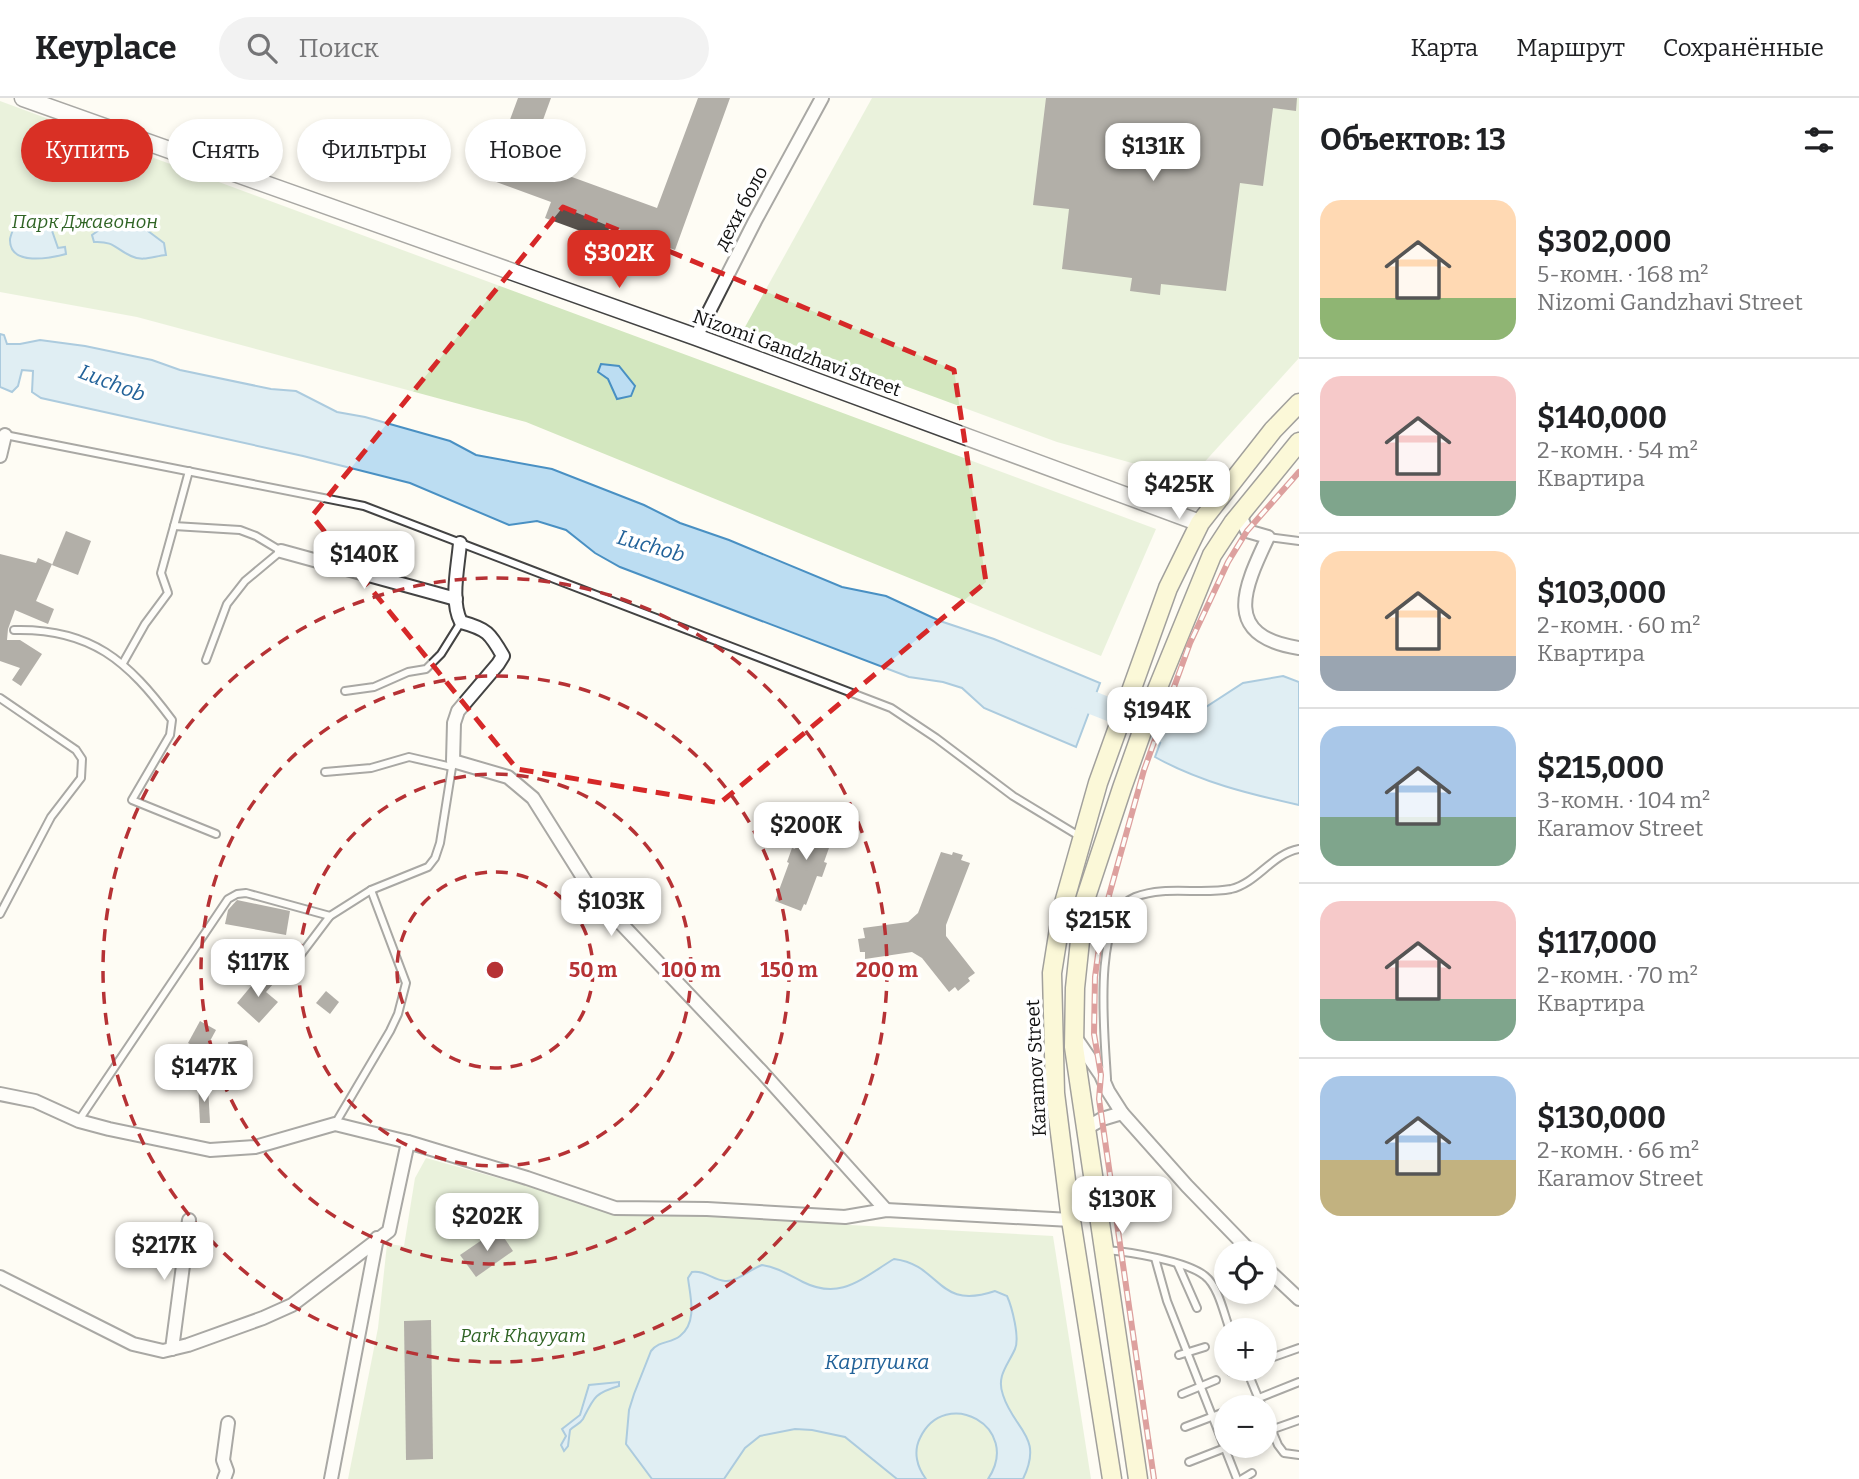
<!DOCTYPE html>
<html lang="ru">
<head>
<meta charset="utf-8">
<style>
  :root { --surface:#fff; --page:#f2f2f2; --text:#202124; --muted:#757577; --line:#e0e0e0; --accent:#d93025 }
  body { margin:0; font-family:Bitter,serif; background:var(--page); color:var(--text); height:100vh; display:flex; flex-direction:column; font-size:26px; white-space:nowrap }
  * { box-sizing:border-box; margin:0 }
  p { font-size:23px; color:var(--muted) }
  .icon { flex:none; width:38px; height:38px; fill:none; stroke:currentColor; stroke-width:2; stroke-linecap:round; stroke-linejoin:round }
  .map { position:relative; flex:1; overflow:hidden }
  .panel { display:flex; flex-direction:column; background:var(--surface); width:560px }
  .panel>* { flex:none }
  .banner { position:absolute; left:21px; top:21px; width:665px; height:63px; display:flex; gap:14px }
  .tools { position:absolute; left:1214px; top:1143px; display:grid; gap:14px }
  .tools a { display:grid; place-items:center; width:63px; height:63px; border-radius:50%; background:var(--surface); box-shadow:0 4px 10px #0003; font-size:35px }
  .price { position:absolute; translate:-50% -60px; padding:0 16px; border-radius:14px; background:#fff; color:#222; font-size:23px; line-height:46px; filter:drop-shadow(0 2px 4px #0008) }
  .price::after { content:''; position:absolute; left:50%; top:42px; width:21px; height:16px; margin-left:-10px; background:inherit; clip-path:polygon(0 0,100% 0,50% 100%) }
  .price.on { background:var(--accent); color:#fff }
  ul { padding:0; list-style:none }
  li { display:flex; align-items:center; gap:21px; height:175px; padding:0 21px }
  li+li { border-top:2px solid var(--line) }
  li span { display:grid; place-items:center; flex:none; width:196px; height:140px; border-radius:21px; color:#555 }
  li>.icon { margin-inline-start:auto }
  span .icon { width:84px; height:84px; fill:#fffc; stroke-width:1 }
  li b { font-size:30px }
  h2 { display:flex; justify-content:space-between; align-items:center; height:84px; padding:0 21px; font-size:30px }
  .tag { padding:0 24px; border-radius:32px; background:var(--surface); box-shadow:0 4px 10px #0003; font-size:24px; line-height:63px }
  .tag.on { background:var(--accent); color:#fff }
  header { display:flex; align-items:center; gap:42px; box-sizing:border-box; height:98px; padding:0 35px; background:var(--surface); border-bottom:2px solid var(--line) }
  header strong { font-size:33px }
  nav { display:flex; gap:38px; margin-inline-start:auto; font-size:24px }
  .search { width:490px; height:63px; background:var(--page); display:flex; align-items:center; gap:18px; box-sizing:border-box; padding:0 24px; border-radius:38px; color:var(--muted); font-size:26px }
  main { display:flex; flex:1; min-height:0 }
  .map>svg:first-child { display:block }
  .green { fill:#d3e7bf }
  .water { fill:#bcddf2; stroke:#4990c3; stroke-width:2 }
  .lines { fill:none; stroke-linecap:round; stroke-linejoin:round }
  .river { stroke:#bcddf2; stroke-width:23 }
  .building { fill:#58524d }
  .service-casing { stroke:#434343; stroke-width:10 }
  .minor-casing { stroke:#434343; stroke-width:16 }
  .tertiary-casing { stroke:#434343; stroke-width:19 }
  .secondary-casing { stroke:#323232; stroke-width:21 }
  .service { stroke:#fff; stroke-width:6 }
  .minor { stroke:#fff; stroke-width:12 }
  .tertiary { stroke:#fff; stroke-width:16 }
  .secondary { stroke:#f9f3b5; stroke-width:18 }
  .rail-casing { stroke:#b63235; stroke-width:6 }
  .rail { stroke:#fff; stroke-width:3.5; stroke-dasharray:10; stroke-linecap:butt }
  .marked { fill:none; stroke:#d62828; stroke-width:5; stroke-dasharray:14 9; stroke-linejoin:round }
  .ring { fill:none; stroke:#b63235; stroke-width:3.5; stroke-dasharray:12 9 }
  .labels { text-anchor:middle; dominant-baseline:central; stroke-width:7; stroke-linejoin:round; paint-order:stroke }
  .street-label { font-size:19px; fill:#101010; stroke:#fff }
  .park-label { font-size:19px; font-style:italic; fill:#306425; stroke:#fff }
  .water-label { font-size:21px; font-style:italic; fill:#226299; stroke:#fff }
  .centre { fill:#b63235; stroke:#fff; stroke-width:3.5 }
  .ring-label { font-size:21px; text-anchor:middle; font-weight:bold; fill:#b63235; stroke:#fff; stroke-width:7; stroke-linejoin:round; paint-order:stroke }
</style>
</head>
<body>
<header>
<strong>Keyplace</strong>
<div class="search"><svg class="icon" aria-label="search" viewBox="0 0 24 24"><circle cx="10" cy="10" r="6"/><path d="M15 15l6 6"/></svg>Поиск</div>
<nav><a>Карта</a><a>Маршрут</a><a>Сохранённые</a></nav>
</header>
<main>
<div class="map">
<svg width="1299" height="1381" viewBox="0 0 1299 1381">
  <rect width="100%" height="100%" fill="#fefcf4"/>
  <g class="green">
    <path d="M 872,0 L 1299,0 L 1299,260 L 1189,381 L 1057,344 L 745,229 Z"/>
    <path d="M 0,3 L 1156,431 L 1101,558 L 526,324 L 137,219 L 0,194 Z"/>
    <path d="M 426,1060 L 553,1095 L 608,1115 L 634,1117 L 669,1112 L 850,1127 L 1053,1138 L 1091,1381 L 348,1381 L 378,1230 L 387,1146 L 404,1148 L 415,1080 Z"/>
  </g>
  <g class="water">
    <path d="M 27,118 L 44,118 L 50,127 L 58,150 L 65,149 L 66,156 C 51,160 9,169 10,141 C 11,136 14,130 15,125 Z"/>
    <path d="M 137,119 L 148,126 L 148,133 L 164,145 L 166,157 C 154,158 143,164 131,158 C 115,151 115,143 94,144 L 92,137 C 106,126 120,122 137,119 Z"/>
    <path d="M 0,236 L 4,237 L 7,246 L 20,246 L 40,242 L 85,248 L 152,262 L 180,272 L 271,291 L 296,293 L 337,314 L 365,319 L 450,343 L 476,357 L 552,371 L 644,407 L 680,425 L 729,442 L 842,489 L 886,498 L 940,523 L 994,541 L 1100,585 L 1076,649 L 984,610 L 962,590 L 943,584 L 909,579 L 620,469 L 595,455 L 566,432 L 537,423 L 509,427 L 410,385 L 303,358 L 41,300 L 32,294 L 33,273 L 22,272 L 18,288 L 12,294 L 0,289 Z"/>
    <path d="M 601,266 L 619,268 L 635,288 L 631,298 L 617,301 L 608,281 L 598,274 Z"/>
    <path d="M 1283,578 L 1299,584 L 1299,707 C 1249,696 1200,684 1155,659 L 1169,621 L 1189,620 L 1243,585 Z"/>
    <path d="M 894,1161 C 942,1167 936,1213 995,1193 L 1007,1198 C 1012,1209 1020,1240 1015,1251 C 1008,1267 996,1278 1003,1297 C 1014,1332 1044,1338 1023,1381 L 988,1381 C 1023,1329 945,1287 920,1340 C 913,1354 917,1369 926,1381 L 897,1381 L 845,1339 L 812,1332 L 795,1331 L 760,1338 L 745,1350 L 724,1381 L 652,1381 L 626,1346 L 629,1312 L 634,1296 L 651,1253 C 660,1242 670,1246 680,1238 C 698,1224 690,1198 688,1180 L 692,1174 C 705,1172 713,1182 725,1183 C 737,1184 750,1171 762,1167 C 777,1169 789,1177 803,1184 C 841,1203 862,1180 894,1161 Z"/>
    <path d="M 619,1284 L 619,1288 C 595,1295 594,1299 583,1321 C 580,1326 575,1327 570,1332 L 568,1348 L 564,1353 L 561,1347 L 566,1338 L 562,1331 L 580,1317 L 589,1287 Z"/>
  </g>
  <g class="lines">
    <path class="river" d="M 1065,594 L 1192,644"/>
  </g>
  <g class="building">
    <path d="M 518,0 L 551,0 L 528,63 L 657,110 L 698,0 L 730,0 L 675,152 L 610,128 L 605,142 L 545,120 L 551,104 L 488,81 Z"/>
    <path d="M 1046,0 L 1297,0 L 1296,13 L 1273,10 L 1263,88 L 1240,85 L 1226,193 L 1161,186 L 1160,197 L 1130,193 L 1132,180 L 1062,171 L 1069,111 L 1033,107 Z"/>
    <path d="M 333,42 L 361,54 L 351,79 L 323,67 Z"/>
    <path d="M 66,433 L 91,443 L 78,477 L 52,467 Z"/>
    <path d="M 0,456 L 36,465 L 38,460 L 52,466 L 36,503 L 54,511 L 48,526 L 15,512 L 8,531 L 7,542 L 20,542 L 42,556 L 21,588 L 12,582 L 20,570 L 0,563 Z"/>
    <path d="M 812,715 L 836,724 L 833,732 L 835,733 L 824,764 L 827,765 L 822,779 L 817,778 L 806,807 L 804,806 L 801,813 L 775,803 L 789,765 L 787,764 L 792,750 L 795,751 L 806,722 L 809,724 Z"/>
    <path d="M 941,754 L 952,757 L 953,754 L 963,757 L 961,762 L 970,765 L 946,827 L 946,838 L 975,875 L 968,880 L 970,883 L 958,893 L 955,889 L 949,894 L 922,860 L 912,854 L 865,861 L 865,854 L 860,854 L 858,841 L 865,840 L 863,830 L 908,824 L 918,815 Z"/>
    <path d="M 237,802 L 290,813 L 286,837 L 225,826 L 228,812 Z"/>
    <path d="M 262,875 L 274,885 L 266,894 L 278,904 L 259,925 L 237,905 Z"/>
    <path d="M 326,893 L 339,904 L 330,916 L 316,905 Z"/>
    <path d="M 200,923 L 216,932 L 204,954 L 188,945 Z"/>
    <path d="M 247,942 L 250,961 L 231,964 L 228,944 Z"/>
    <path d="M 198,985 L 208,988 L 210,1025 L 200,1025 Z"/>
    <path d="M 498,1131 L 513,1153 L 476,1179 L 460,1157 Z"/>
    <path d="M 431,1222 L 433,1361 L 406,1362 L 404,1223 Z"/>
  </g>
  <g class="lines">
    <defs>
      <g id="service">
        <path d="M 5,337 L 364,408 L 891,610 L 936,640 L 1013,698 L 1079,738"/>
        <path d="M 189,373 L 174,428 L 240,432 L 256,438 L 281,453 L 245,483 L 227,506 L 206,562"/>
        <path d="M 1268,439 L 1299,443"/>
        <path d="M 14,532 C 91,530 128,563 172,622 L 170,637 L 132,702 L 216,736"/>
        <path d="M 123,565 L 145,526 L 168,495 L 161,475 L 174,428"/>
        <path d="M 345,593 L 374,589 L 408,574 L 426,571 L 441,556 L 461,524"/>
        <path d="M 0,600 L 76,652 L 82,661 L 81,680 L 51,719 L 0,816"/>
        <path d="M 325,674 L 371,670 L 409,659 L 452,669"/>
        <path d="M 299,859 L 330,818 L 371,792 L 428,769 L 435,760 L 440,745 L 453,663"/>
        <path d="M 1107,981 C 1105,941 1091,816 1135,799 C 1166,787 1200,797 1231,791 C 1257,785 1272,756 1299,751"/>
        <path d="M 79,1022 L 228,801 L 237,796 L 246,795 L 330,818"/>
        <path d="M 335,1026 L 390,933 L 398,916 L 406,885 L 371,792"/>
        <path d="M 1106,1152 C 1130,1154 1187,1163 1205,1178 C 1219,1189 1224,1217 1230,1232"/>
        <path d="M 1155,1160 L 1167,1203 L 1237,1381"/>
        <path d="M 1178,1167 L 1197,1210"/>
        <path d="M 1179,1257 L 1205,1249"/>
        <path d="M 1265,1262 L 1299,1250"/>
        <path d="M 1246,1270 L 1262,1309"/>
        <path d="M 1231,1274 L 1241,1270"/>
        <path d="M 1182,1296 L 1216,1282"/>
        <path d="M 1244,1306 L 1299,1284"/>
        <path d="M 1265,1316 L 1278,1347 L 1284,1355 L 1299,1357"/>
        <path d="M 1185,1329 L 1227,1313"/>
        <path d="M 1265,1334 L 1299,1322"/>
        <path d="M 1189,1364 L 1230,1348"/>
        <path d="M 1242,1381 L 1252,1375"/>
      </g>
      <g id="minor">
        <path d="M 696,239 L 755,123 L 822,0"/>
        <path d="M 0,358 L 5,337"/>
        <path d="M 1244,412 L 1242,422 L 1247,433 L 1268,439 C 1244,490 1221,538 1299,550"/>
        <path d="M 460,445 C 458,469 450,503 461,524 C 487,531 490,535 503,558 L 498,566 L 458,613 L 454,625 L 453,663 L 508,679 L 533,700 L 594,797 L 762,974 L 886,1112"/>
        <path d="M 281,453 L 456,501"/>
        <path d="M 1075,939 L 1101,977 L 1108,993 L 1122,1015 L 1187,1088 L 1252,1155"/>
        <path d="M 0,996 L 35,1003 L 79,1023 L 109,1031 L 210,1052 L 255,1049 L 335,1026 L 408,1044 L 527,1080 L 615,1110 L 707,1111 L 845,1119 L 886,1112 L 1071,1122"/>
        <path d="M 1085,1031 L 1102,1021 L 1122,1015"/>
        <path d="M 1265,1169 L 1299,1201"/>
        <path d="M 0,1179 L 133,1246 L 163,1253 L 188,1247 L 263,1220 L 292,1207 L 389,1133 L 408,1044"/>
        <path d="M 172,1251 L 189,1122"/>
        <path d="M 224,1381 L 227,1373 L 223,1362 L 228,1325"/>
        <path d="M 331,1381 L 377,1140"/>
      </g>
      <path id="tertiary" d="M 23,0 L 696,239 L 1200,425"/>
      <g id="secondary">
        <path d="M 1112,1381 L 1071,1122 L 1055,995 L 1052,875 L 1062,812 L 1098,685 L 1168,490 L 1200,425 L 1273,332 L 1299,305"/>
        <path d="M 1138,1381 L 1074,949 L 1075,890 L 1084,805 L 1122,690 L 1156,594 L 1212,457 L 1233,425 L 1299,344"/>
      </g>
    </defs>
    <use href="#service" class="service-casing"/>
    <use href="#minor" class="minor-casing"/>
    <use href="#tertiary" class="tertiary-casing"/>
    <use href="#secondary" class="secondary-casing"/>
    <use href="#service" class="service"/>
    <use href="#minor" class="minor"/>
    <use href="#tertiary" class="tertiary"/>
    <use href="#secondary" class="secondary"/>
    <defs>
      <path id="rail" d="M 1154,1381 L 1099,1001 L 1101,977 L 1094,936 L 1095,879 L 1103,819 L 1144,672 L 1190,545 L 1228,464 L 1247,433 L 1299,374"/>
    </defs>
    <use href="#rail" class="rail-casing"/>
    <use href="#rail" class="rail"/>
  </g>
  <path d="M0 0H1299V1381H0ZM 563,109 L 954,272 L 986,484 L 720,705 L 517,671 L 312,418 Z" fill="#fefcf4" fill-opacity=".55" fill-rule="evenodd"/>
  <path class="marked" d="M 563,109 L 954,272 L 986,484 L 720,705 L 517,671 L 312,418 Z"/>
  <g class="ring">
    <circle cx="495" cy="872" r="98"/>
    <circle cx="495" cy="872" r="196"/>
    <circle cx="495" cy="872" r="294"/>
    <circle cx="495" cy="872" r="392"/>
  </g>
  <g class="labels">
    <g class="street-label">
      <text transform="translate(741 110) rotate(-62)">дехи боло</text>
      <text transform="translate(797 255) rotate(20)">Nizomi Gandzhavi Street</text>
      <text transform="translate(1036 970) rotate(-93)">Karamov Street</text>
    </g>
    <g class="park-label">
      <text x="85" y="123">Парк Джавонон</text>
      <text x="523" y="1237">Park Khayyam</text>
    </g>
    <g class="water-label">
      <text transform="translate(112 285) rotate(21)">Luchob</text>
      <text transform="translate(651 448) rotate(16)">Luchob</text>
      <text x="877" y="1264">Карпушка</text>
    </g>
  </g>
  <circle cx="495" cy="872" r="10" class="centre"/>
  <g class="ring-label">
    <text x="593" y="879">50 m</text>
    <text x="691" y="879">100 m</text>
    <text x="789" y="879">150 m</text>
    <text x="887" y="879">200 m</text>
  </g>
</svg>
<div class="tools">
<a><svg class="icon" aria-label="locate" viewBox="0 0 24 24"><circle cx="12" cy="12" r="6"/><path d="M12 2v4M12 18v4M2 12h4M18 12h4"/></svg></a>
<a>+</a>
<a>−</a>
</div>
<b class="price" style="left:1153px;top:85px">$131K</b>
<b class="price on" style="left:619px;top:192px">$302K</b>
<b class="price" style="left:1179px;top:423px">$425K</b>
<b class="price" style="left:364px;top:493px">$140K</b>
<b class="price" style="left:1157px;top:649px">$194K</b>
<b class="price" style="left:806px;top:764px">$200K</b>
<b class="price" style="left:611px;top:840px">$103K</b>
<b class="price" style="left:1098px;top:859px">$215K</b>
<b class="price" style="left:258px;top:901px">$117K</b>
<b class="price" style="left:204px;top:1006px">$147K</b>
<b class="price" style="left:1122px;top:1138px">$130K</b>
<b class="price" style="left:487px;top:1155px">$202K</b>
<b class="price" style="left:164px;top:1184px">$217K</b>
<div class="banner">
<a class="tag on">Купить</a>
<a class="tag">Снять</a>
<a class="tag">Фильтры</a>
<a class="tag">Новое</a>
</div>
</div>
<section class="panel">
<h2>Объектов: 13<svg class="icon" aria-label="filters" viewBox="0 0 24 24"><path d="M4 7h16M4 17h16"/><circle cx="9" cy="7" r="2"/><circle cx="15" cy="17" r="2"/></svg></h2>
<ul>
<li><span style="background:linear-gradient(#ffd9b3 70%,#8fb573 0)"><svg class="icon" aria-label="home" viewBox="0 0 24 24"><path d="M3 11l9-7 9 7M6 9v11h12V9"/></svg></span><div><b>$302,000</b><p>5-комн. · 168 m²</p><p>Nizomi Gandzhavi Street</p></div></li>
<li><span style="background:linear-gradient(#f6c9c9 75%,#7fa58c 0)"><svg class="icon" aria-label="home" viewBox="0 0 24 24"><path d="M3 11l9-7 9 7M6 9v11h12V9"/></svg></span><div><b>$140,000</b><p>2-комн. · 54 m²</p><p>Квартира</p></div></li>
<li><span style="background:linear-gradient(#ffd9b3 75%,#9aa5b1 0)"><svg class="icon" aria-label="home" viewBox="0 0 24 24"><path d="M3 11l9-7 9 7M6 9v11h12V9"/></svg></span><div><b>$103,000</b><p>2-комн. · 60 m²</p><p>Квартира</p></div></li>
<li><span style="background:linear-gradient(#a9c7e8 65%,#7fa58c 0)"><svg class="icon" aria-label="home" viewBox="0 0 24 24"><path d="M3 11l9-7 9 7M6 9v11h12V9"/></svg></span><div><b>$215,000</b><p>3-комн. · 104 m²</p><p>Karamov Street</p></div></li>
<li><span style="background:linear-gradient(#f6c9c9 70%,#7fa58c 0)"><svg class="icon" aria-label="home" viewBox="0 0 24 24"><path d="M3 11l9-7 9 7M6 9v11h12V9"/></svg></span><div><b>$117,000</b><p>2-комн. · 70 m²</p><p>Квартира</p></div></li>
<li><span style="background:linear-gradient(#a9c7e8 60%,#c2b280 0)"><svg class="icon" aria-label="home" viewBox="0 0 24 24"><path d="M3 11l9-7 9 7M6 9v11h12V9"/></svg></span><div><b>$130,000</b><p>2-комн. · 66 m²</p><p>Karamov Street</p></div></li>
</ul>
</section>
</main>
</body>
</html>
